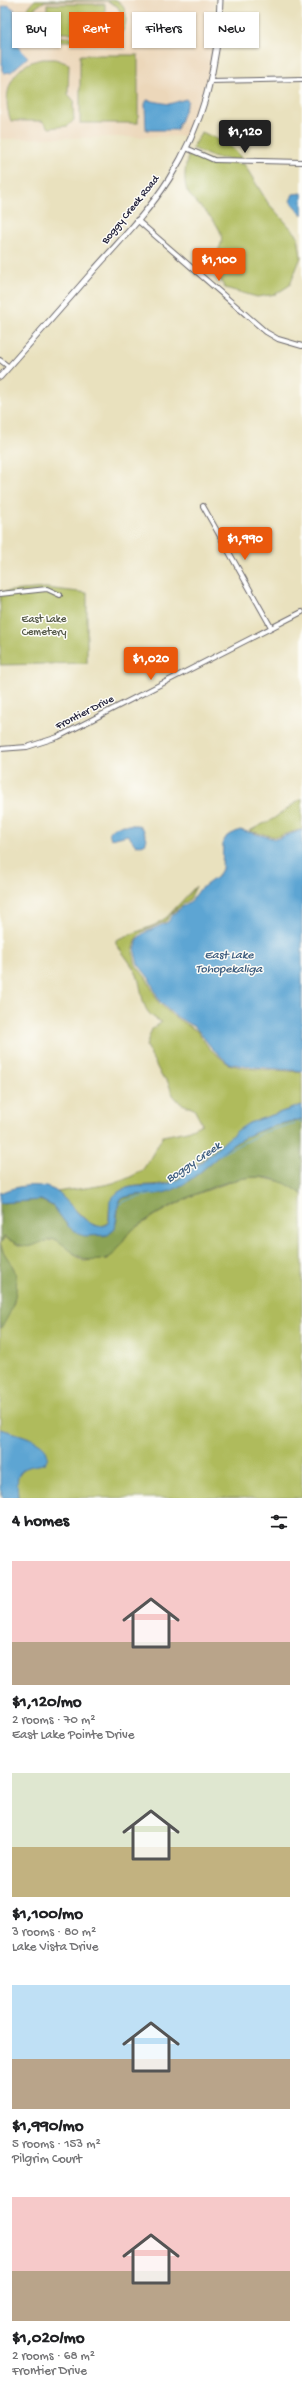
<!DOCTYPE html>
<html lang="en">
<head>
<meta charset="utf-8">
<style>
  :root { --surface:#fff; --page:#f2f2f2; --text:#202124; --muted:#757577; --accent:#ea580c }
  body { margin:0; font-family:"Gochi Hand",sans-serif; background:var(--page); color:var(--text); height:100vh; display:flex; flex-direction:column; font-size:15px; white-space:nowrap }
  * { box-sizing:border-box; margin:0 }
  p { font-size:13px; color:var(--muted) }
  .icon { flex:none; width:22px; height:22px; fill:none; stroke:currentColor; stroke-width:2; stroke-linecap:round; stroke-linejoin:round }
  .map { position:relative; height:1498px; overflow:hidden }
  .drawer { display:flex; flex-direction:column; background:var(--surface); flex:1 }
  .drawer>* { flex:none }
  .top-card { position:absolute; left:12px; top:12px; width:278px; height:36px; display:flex; gap:8px }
  .price { position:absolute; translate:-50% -34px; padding:0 9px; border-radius:4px; background:var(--accent); color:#fff; font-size:13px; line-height:26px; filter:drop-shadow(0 1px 2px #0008) }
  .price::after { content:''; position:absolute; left:50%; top:24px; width:12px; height:9px; margin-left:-6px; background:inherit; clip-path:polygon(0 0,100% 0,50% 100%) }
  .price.selected { background:#222; color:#fff }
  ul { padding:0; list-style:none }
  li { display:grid; align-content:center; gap:8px; height:212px; padding:0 12px }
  li span { display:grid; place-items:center; height:124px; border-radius:0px; color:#555 }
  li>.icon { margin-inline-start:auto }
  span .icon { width:72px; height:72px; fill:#fffc; stroke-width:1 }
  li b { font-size:17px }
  h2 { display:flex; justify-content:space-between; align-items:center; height:48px; padding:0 12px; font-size:17px }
  .tag { padding:0 14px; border-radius:0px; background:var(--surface); box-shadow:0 1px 3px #0004; font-size:14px; line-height:36px }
  .tag.selected { background:var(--accent); color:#fff }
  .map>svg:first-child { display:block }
  .built { fill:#ecd7ba }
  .green { fill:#afbb5c; stroke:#686e4c; fill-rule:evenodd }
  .forest { fill:#8ba354; stroke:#566248 }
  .water { fill:#5da5d3; stroke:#406487 }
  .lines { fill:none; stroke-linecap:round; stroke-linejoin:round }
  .stream { stroke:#5da5d3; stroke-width:1 }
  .minor-casing { stroke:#686569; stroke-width:6 }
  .major-casing { stroke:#686569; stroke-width:7 }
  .minor { stroke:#fff; stroke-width:4 }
  .major { stroke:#fff; stroke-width:5 }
  .labels { text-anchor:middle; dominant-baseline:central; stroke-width:3; stroke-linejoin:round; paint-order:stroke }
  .street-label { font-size:11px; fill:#22223b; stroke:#fdfcf7 }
  .park-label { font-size:11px; fill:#535847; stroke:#fdfcf7 }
  .water-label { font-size:12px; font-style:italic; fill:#3d5d7f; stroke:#fdfcf7 }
</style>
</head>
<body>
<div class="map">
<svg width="302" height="1498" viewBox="0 0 302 1498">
  <rect width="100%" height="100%" fill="#fdfcf7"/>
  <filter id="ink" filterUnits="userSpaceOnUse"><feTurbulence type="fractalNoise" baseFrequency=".025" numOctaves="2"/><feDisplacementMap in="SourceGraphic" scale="8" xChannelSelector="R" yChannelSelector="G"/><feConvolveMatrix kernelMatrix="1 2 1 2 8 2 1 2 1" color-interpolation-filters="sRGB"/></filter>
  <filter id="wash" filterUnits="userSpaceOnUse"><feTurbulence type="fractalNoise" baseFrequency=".012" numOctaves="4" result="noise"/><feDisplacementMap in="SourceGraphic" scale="16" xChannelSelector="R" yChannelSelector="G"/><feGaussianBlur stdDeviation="0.9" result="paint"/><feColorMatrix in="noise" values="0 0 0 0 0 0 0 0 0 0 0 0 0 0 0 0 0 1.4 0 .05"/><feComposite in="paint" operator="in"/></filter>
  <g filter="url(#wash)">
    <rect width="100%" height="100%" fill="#e9e1be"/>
    <path class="built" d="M 0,0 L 214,0 L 215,28 L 209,71 L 189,136 L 0,139 Z"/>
    <g class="green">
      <path d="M 35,0 L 117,0 C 129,9 129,25 119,36 L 121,41 L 31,41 L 31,36 L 33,36 C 22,25 23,10 35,0 ZM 107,1 L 117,6 C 124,16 123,30 110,35 C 100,39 58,37 45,36 C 33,32 28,22 32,10 L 45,1 Z"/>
      <rect x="47" y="4" width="58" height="29"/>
      <rect x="80" y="55" width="58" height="68"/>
      <path d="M 43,59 L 55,59 L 69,64 L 68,94 L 75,102 L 73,104 L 74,120 L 68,126 L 49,128 L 42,121 L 11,121 C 0,93 13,63 43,59 Z"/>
      <path d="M 202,132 C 216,139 235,145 242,160 L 215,158 L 192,148 Z"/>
      <path d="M 190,152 L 214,162 L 244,164 L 268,203 L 298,236 L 301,257 L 290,285 L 276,294 L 257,297 L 225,288 C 202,254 228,251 220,231 C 214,217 192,201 187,191 C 183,180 185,162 190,152 Z"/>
      <path d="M 46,588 L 87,593 L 87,663 L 0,665 L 0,592 Z"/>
      <path d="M 302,798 L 302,829 L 276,837 L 249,831 L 273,819 Z"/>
      <path d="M 196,886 L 190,899 L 173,912 L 166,921 L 142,932 L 137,937 L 133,952 L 136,965 L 147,979 L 159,1003 L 173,1016 L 197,1031 L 209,1048 L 228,1064 L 244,1068 L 302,1072 L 302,1105 L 249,1123 L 175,1181 C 145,1191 106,1174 109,1222 L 100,1227 L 89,1223 L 57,1192 C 84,1187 120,1187 142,1170 C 146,1167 159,1142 163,1136 L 187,1131 L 202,1124 L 194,1109 L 180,1103 L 173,1095 L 167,1080 L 162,1077 L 146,1046 L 152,1029 L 162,1022 C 139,1013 144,994 137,975 C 132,964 123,954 116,944 L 116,940 L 155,925 L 167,917 Z"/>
      <path d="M 259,1177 L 287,1183 L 302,1194 L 302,1498 L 18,1498 L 16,1482 L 19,1474 L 25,1468 L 30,1438 L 0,1429 L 0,1329 L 14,1302 L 16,1281 L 0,1244 L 5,1237 L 20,1246 L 55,1239 L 66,1245 L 76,1256 L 84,1261 L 107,1259 L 115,1252 L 130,1231 L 159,1213 L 194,1195 L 241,1178 Z"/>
    </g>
    <path class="forest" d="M 302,1119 L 302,1194 C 289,1184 275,1177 258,1177 C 224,1176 158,1210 131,1231 C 122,1238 117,1257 105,1259 C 80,1265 74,1251 55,1239 C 27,1243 36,1255 4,1237 L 0,1244 C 3,1254 10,1260 14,1269 C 21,1288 12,1314 0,1329 L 0,1203 L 40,1200 L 53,1206 L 68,1226 L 103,1236 C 119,1233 117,1213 119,1200 C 135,1191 153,1197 169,1191 C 192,1183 212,1160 231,1146 C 250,1131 278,1124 302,1119 Z"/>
    <g class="water">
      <path d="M 8,5 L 14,9 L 16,45 L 28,57 L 11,72 L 4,73 L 2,70 L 2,7 Z"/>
      <path d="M 186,99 L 188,101 L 177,130 L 146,130 L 145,104 L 147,100 L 169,104 Z"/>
      <path d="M 302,193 L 302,215 L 290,201 L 293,194 Z"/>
      <path d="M 124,825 L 137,825 L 143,829 L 147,839 L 145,844 L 136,846 L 128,835 L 111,839 L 109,832 L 115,827 Z"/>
      <path d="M 240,830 L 276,839 L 302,830 L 302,1071 L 244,1066 L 228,1063 L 211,1047 L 196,1028 L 174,1015 L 160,1002 L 149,978 L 138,964 L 135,952 L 138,938 L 144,933 L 168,922 L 174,913 L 192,900 L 200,889 L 218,876 L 222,869 L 223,842 L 227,836 Z"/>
      <path d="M 302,1105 L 302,1119 C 278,1124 251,1131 231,1146 C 212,1160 192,1183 170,1191 C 153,1197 135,1191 119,1200 L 115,1229 L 108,1235 L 85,1236 L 78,1234 L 68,1226 L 53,1206 L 41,1200 L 0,1203 L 0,1193 C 15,1186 38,1182 54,1190 C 67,1196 92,1240 109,1222 L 110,1201 C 125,1177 153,1192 175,1181 C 195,1170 220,1145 238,1130 L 249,1123 Z"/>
      <path d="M 0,1429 C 14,1433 59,1442 45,1463 C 39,1466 32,1465 26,1468 C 14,1473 18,1488 18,1498 L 3,1498 L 0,1489 Z"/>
    </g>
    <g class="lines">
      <g class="stream">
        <path d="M 219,1155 L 264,1132 L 302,1121"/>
        <path d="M 171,1190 L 185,1182"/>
        <path d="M 119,1204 L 130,1199 L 164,1192"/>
      </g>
    </g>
  </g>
  <g filter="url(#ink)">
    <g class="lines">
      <defs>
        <g id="minor">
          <path d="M 210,81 L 302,79"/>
          <path d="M 186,148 L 214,160 L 302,162"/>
          <path d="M 137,220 L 266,332 L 278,339 L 302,346"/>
          <path d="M 0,360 L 9,367"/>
          <path d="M 203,506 L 271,627"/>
          <path d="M 0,594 L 47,589 L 60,595"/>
          <path d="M 0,749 L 27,747 L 58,737 L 302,612"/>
        </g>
        <path id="major" d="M 0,377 C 31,342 63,306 94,270 C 120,241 148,212 169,179 C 203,125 219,63 220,0"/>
      </defs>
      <use href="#minor" class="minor-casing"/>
      <use href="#major" class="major-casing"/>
      <use href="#minor" class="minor"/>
      <use href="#major" class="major"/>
    </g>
  </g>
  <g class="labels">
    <g class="street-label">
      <text transform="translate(131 210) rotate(-51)">Boggy Creek Road</text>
      <text transform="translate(85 713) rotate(-27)">Frontier Drive</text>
    </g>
    <g class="park-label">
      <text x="44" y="620">East Lake<tspan x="44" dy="13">Cemetery</tspan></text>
    </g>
    <g class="water-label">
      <text x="229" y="956">East Lake<tspan x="229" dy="14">Tohopekaliga</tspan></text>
      <text transform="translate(194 1163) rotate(-34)">Boggy Creek</text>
    </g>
  </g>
</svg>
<b class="price selected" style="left:245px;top:154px">$1,120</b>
<b class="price" style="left:219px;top:282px">$1,100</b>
<b class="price" style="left:245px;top:561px">$1,990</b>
<b class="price" style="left:151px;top:681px">$1,020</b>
<div class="top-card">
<a class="tag">Buy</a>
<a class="tag selected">Rent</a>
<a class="tag">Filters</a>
<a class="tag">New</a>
</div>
</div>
<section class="drawer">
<h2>4 homes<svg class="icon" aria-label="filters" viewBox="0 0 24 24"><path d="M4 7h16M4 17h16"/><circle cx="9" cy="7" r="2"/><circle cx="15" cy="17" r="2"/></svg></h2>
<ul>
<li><span style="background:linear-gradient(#f6c9c9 65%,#b9a48a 0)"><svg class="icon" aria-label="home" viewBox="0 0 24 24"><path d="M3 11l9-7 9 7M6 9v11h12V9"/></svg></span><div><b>$1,120/mo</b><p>2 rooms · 70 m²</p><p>East Lake Pointe Drive</p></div></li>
<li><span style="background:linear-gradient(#dfe7d0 60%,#c2b280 0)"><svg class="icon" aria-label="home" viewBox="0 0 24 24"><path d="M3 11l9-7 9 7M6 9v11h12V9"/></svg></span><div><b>$1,100/mo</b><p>3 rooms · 80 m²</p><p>Lake Vista Drive</p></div></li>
<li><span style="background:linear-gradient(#bfe0f5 60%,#b9a48a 0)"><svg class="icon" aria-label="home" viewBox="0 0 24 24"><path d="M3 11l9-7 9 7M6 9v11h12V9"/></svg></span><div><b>$1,990/mo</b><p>5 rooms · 153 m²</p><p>Pilgrim Court</p></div></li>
<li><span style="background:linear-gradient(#f6c9c9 60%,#b9a48a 0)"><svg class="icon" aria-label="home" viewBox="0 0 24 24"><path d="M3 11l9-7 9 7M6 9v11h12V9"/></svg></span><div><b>$1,020/mo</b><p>2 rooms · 68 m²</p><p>Frontier Drive</p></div></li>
</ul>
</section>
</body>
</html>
